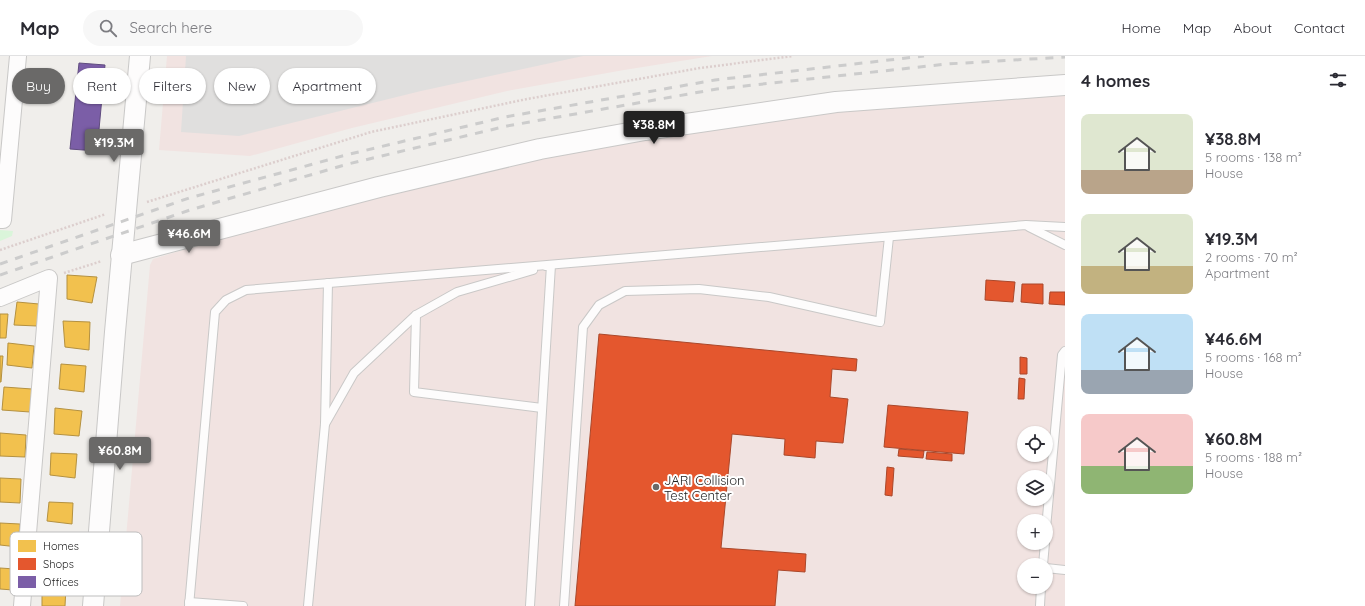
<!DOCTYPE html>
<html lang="en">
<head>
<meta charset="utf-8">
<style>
  :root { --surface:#fff; --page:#f7f7f7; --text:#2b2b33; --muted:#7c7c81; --line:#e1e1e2; --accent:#6a6968 }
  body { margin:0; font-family:Quicksand,sans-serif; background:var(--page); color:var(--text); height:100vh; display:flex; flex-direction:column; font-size:15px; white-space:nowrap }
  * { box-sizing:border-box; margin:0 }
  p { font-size:13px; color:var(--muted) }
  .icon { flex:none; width:22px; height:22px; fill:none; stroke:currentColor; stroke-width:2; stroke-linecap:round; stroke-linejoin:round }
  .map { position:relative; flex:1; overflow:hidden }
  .panel { display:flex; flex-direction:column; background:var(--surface); width:300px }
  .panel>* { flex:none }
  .hud { position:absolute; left:12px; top:12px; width:380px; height:36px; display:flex; gap:8px }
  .controls { position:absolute; left:1017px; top:370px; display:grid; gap:8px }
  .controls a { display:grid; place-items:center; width:36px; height:36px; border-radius:50%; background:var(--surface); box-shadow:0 1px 3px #0004; font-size:20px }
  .price { position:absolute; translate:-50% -34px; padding:0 9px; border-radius:4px; background:var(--accent); color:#fff; font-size:13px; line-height:26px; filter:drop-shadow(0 1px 2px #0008) }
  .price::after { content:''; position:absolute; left:50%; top:24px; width:12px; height:9px; margin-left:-6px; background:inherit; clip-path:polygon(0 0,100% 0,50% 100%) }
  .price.on { background:#222; color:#fff }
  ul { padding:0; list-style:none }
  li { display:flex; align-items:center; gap:12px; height:100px; padding:0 16px }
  li span { display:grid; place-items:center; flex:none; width:112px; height:80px; border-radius:8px; color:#555 }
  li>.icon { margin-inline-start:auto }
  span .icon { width:48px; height:48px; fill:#fffc; stroke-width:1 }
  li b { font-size:17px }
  h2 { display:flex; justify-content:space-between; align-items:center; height:48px; padding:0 16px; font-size:17px }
  .chip { padding:0 14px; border-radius:18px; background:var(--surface); box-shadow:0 1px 3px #0004; font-size:14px; line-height:36px }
  .chip.on { background:var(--accent); color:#fff }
  header { display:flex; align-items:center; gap:24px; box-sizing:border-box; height:56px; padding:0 20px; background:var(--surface); border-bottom:1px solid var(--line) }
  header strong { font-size:19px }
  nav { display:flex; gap:22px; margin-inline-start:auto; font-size:14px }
  .search { width:280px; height:36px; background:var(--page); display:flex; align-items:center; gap:10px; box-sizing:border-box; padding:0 14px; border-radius:22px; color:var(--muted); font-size:15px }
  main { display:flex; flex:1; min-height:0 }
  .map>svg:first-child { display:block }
  .commercial { fill:#f1e3e1; fill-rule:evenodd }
  .park { fill:#daf5da }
  .parking { fill:#e0dfde }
  .homes { fill:#f2c14e; stroke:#b49141 }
  .shops { fill:#e4572e; stroke:#aa472a }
  .offices { fill:#7b5ea7; stroke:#604c7f }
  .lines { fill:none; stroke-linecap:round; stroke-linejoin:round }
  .service-casing { stroke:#c9c8c7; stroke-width:10 }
  .minor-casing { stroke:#c9c8c7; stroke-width:18 }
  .tertiary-casing { stroke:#c9c8c7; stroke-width:22 }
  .path { stroke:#dccecd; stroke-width:2.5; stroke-dasharray:2 2; stroke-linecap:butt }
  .service { stroke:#fdfcfc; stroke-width:8 }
  .minor { stroke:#fdfcfc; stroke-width:16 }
  .tertiary { stroke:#fdfcfc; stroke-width:20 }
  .rail { stroke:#ccc; stroke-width:3; stroke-dasharray:8 8; stroke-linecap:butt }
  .poi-dot { fill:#6a6968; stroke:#fff; stroke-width:1.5 }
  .labels { text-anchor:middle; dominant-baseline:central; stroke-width:4; stroke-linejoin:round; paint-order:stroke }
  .poi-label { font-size:13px; fill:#222; stroke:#fff; text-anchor:start }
  .key { fill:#fff; stroke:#bdbdbd; stroke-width:1 }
  .key-label { font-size:11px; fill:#222 }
</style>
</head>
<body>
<header>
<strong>Map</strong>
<div class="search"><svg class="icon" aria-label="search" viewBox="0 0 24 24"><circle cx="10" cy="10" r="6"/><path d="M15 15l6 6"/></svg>Search here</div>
<nav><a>Home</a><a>Map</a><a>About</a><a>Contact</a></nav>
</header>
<main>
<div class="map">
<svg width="1065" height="550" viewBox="0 0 1065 550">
  <rect width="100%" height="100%" fill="#f0eeeb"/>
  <g class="commercial">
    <path d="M 167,0 L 712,0 L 624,14 L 507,35 L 352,72 L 250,100 L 159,94 Z"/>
    <path d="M 1065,37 L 1065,550 L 120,550 L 150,209 L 153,203 L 303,158 L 598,90 L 813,57 ZM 1024,377 L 1046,377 L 1046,399 L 1024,399 ZM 1024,421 L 1046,421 L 1046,443 L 1024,443 ZM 1024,465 L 1046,465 L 1046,487 L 1024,487 ZM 1024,509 L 1046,509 L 1046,531 L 1024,531 Z"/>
  </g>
  <path class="park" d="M 0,174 L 13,175 L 12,180 L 0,185 Z"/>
  <path class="parking" d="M 186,0 L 583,0 L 421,35 L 239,80 L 181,76 Z"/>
  <g class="homes">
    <path d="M 67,219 L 97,221 L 92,247 L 67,243 Z"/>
    <path d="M 17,246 L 39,248 L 37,270 L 14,269 Z"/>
    <path d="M 0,258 L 8,258 L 6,282 L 0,282 Z"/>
    <path d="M 63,265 L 90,266 L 89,294 L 65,291 Z"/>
    <path d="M 8,287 L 34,290 L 32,312 L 7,309 Z"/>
    <path d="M 0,300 L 3,300 L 1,326 L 0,326 Z"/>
    <path d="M 61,308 L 86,310 L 84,336 L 59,333 Z"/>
    <path d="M 4,331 L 32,333 L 30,356 L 2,354 Z"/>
    <path d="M 55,352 L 82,355 L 79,380 L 54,378 Z"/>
    <path d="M 0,377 L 26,379 L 25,401 L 0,400 Z"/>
    <path d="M 51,397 L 77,398 L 75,422 L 50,419 Z"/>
    <path d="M 0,422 L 21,423 L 20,447 L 0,446 Z"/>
    <path d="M 49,446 L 73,447 L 72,468 L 47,465 Z"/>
    <path d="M 0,467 L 20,468 L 18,491 L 0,489 Z"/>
    <path d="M 0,512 L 15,513 L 13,534 L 0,533 Z"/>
    <path d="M 42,530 L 66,531 L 65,550 L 42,550 Z"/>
  </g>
  <g class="shops">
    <path d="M 986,224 L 1015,226 L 1013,246 L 985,244 Z"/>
    <path d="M 1022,228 L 1043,228 L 1043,248 L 1021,246 Z"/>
    <path d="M 1050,236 L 1065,236 L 1065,249 L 1049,248 Z"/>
    <path d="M 599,278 L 857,303 L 856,315 L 832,313 L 830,341 L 848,343 L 843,387 L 816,385 L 815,402 L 784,399 L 785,383 L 732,378 L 721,492 L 806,498 L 805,516 L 778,514 L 775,550 L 575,550 Z"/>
    <path d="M 1020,301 L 1027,302 L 1027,318 L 1020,318 Z"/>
    <path d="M 1019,322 L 1025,323 L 1024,343 L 1018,343 Z"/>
    <path d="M 888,349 L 968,356 L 964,398 L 884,391 Z"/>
    <path d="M 899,393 L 924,395 L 923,402 L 898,400 Z"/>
    <path d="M 927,396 L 952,398 L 952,405 L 926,403 Z"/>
    <path d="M 887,411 L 894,412 L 892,440 L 885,439 Z"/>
  </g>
  <path class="offices" d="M 79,7 L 105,9 L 97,95 L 70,93 Z"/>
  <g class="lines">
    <defs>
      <g id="service">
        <path d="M 1029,171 L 1065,189"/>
        <path d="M 416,259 L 414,336 L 542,352"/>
        <path d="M 325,368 L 354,317 L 416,259 L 457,236 L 533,214"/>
        <path d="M 1046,472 L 1062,299 L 1065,295"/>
        <path d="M 1043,509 L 1045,487"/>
        <path d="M 1046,512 L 1065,514"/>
        <path d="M 189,546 L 243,550"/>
        <path d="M 189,550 L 215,256 L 226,244 L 246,234 L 1026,169 L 1065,171"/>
        <path d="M 308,550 L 325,368 L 328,227"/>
        <path d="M 530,550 L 551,209 L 546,210"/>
        <path d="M 564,550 L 583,271 L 599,249 L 625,235 L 699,233 L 769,241 L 880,266 L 889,181"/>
        <path d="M 1040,550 L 1041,531"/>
      </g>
      <g id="minor">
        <path d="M 0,164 L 3,164 L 18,0"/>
        <path d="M 0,242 L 49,222 L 22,550"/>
      </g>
      <g id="tertiary">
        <path d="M 121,199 L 379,131 L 540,93 L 645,74 L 836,46 L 1065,29"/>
        <path d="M 93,550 L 115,276 L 140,0"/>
      </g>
    </defs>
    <use href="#service" class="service-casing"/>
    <use href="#minor" class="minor-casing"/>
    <use href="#tertiary" class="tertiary-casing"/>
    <g class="path">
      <path d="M 147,146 L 371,76 L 527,43 L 700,12 L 793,0"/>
      <path d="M 0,194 L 106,158"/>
      <path d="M 64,217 L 102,205"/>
    </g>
    <use href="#service" class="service"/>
    <use href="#minor" class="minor"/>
    <use href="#tertiary" class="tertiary"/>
    <g class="rail">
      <path d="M 0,208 L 189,142 L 346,99 L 505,61 L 715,24 L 924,0"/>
      <path d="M 0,219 L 190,154 L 348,108 L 507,70 L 717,33 L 947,8 L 1065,1"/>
    </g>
  </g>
  <circle class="poi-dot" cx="656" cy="431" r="4"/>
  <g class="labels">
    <g class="poi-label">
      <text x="664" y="424">JARI Collision<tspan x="664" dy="15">Test Center</tspan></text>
    </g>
  </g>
  <rect x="10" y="476" width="132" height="64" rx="6" class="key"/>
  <rect x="18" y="484" width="18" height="12" fill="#f2c14e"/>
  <rect x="18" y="502" width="18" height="12" fill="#e4572e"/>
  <rect x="18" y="520" width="18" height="12" fill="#7b5ea7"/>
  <g class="key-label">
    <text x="43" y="494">Homes</text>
    <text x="43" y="512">Shops</text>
    <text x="43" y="530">Offices</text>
  </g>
</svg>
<div class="controls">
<a><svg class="icon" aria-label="locate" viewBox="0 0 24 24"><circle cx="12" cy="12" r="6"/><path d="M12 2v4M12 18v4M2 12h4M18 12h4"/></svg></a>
<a><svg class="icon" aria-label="layers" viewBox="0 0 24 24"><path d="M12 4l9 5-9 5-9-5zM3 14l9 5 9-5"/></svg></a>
<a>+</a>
<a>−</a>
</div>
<b class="price on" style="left:654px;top:89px">¥38.8M</b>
<b class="price" style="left:114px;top:107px">¥19.3M</b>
<b class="price" style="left:189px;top:198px">¥46.6M</b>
<b class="price" style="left:120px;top:415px">¥60.8M</b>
<div class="hud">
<a class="chip on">Buy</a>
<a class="chip">Rent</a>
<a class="chip">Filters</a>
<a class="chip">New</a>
<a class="chip">Apartment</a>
</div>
</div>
<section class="panel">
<h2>4 homes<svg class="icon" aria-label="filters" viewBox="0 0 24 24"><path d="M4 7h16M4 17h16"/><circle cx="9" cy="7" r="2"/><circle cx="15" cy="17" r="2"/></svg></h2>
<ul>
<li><span style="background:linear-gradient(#dfe7d0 70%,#b9a48a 0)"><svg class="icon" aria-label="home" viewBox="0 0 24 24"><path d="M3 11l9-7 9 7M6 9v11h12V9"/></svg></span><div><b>¥38.8M</b><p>5 rooms · 138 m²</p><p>House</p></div></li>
<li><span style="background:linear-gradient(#dfe7d0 65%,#c2b280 0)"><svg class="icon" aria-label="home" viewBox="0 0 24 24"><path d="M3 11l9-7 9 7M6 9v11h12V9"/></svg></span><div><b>¥19.3M</b><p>2 rooms · 70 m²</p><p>Apartment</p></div></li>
<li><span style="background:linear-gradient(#bfe0f5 70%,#9aa5b1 0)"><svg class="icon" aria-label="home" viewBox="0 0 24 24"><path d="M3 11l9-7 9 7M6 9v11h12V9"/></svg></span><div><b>¥46.6M</b><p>5 rooms · 168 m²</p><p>House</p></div></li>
<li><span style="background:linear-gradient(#f6c9c9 65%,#8fb573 0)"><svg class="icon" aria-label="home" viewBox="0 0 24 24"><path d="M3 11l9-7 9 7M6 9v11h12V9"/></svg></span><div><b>¥60.8M</b><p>5 rooms · 188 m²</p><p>House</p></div></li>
</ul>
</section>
</main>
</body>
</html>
